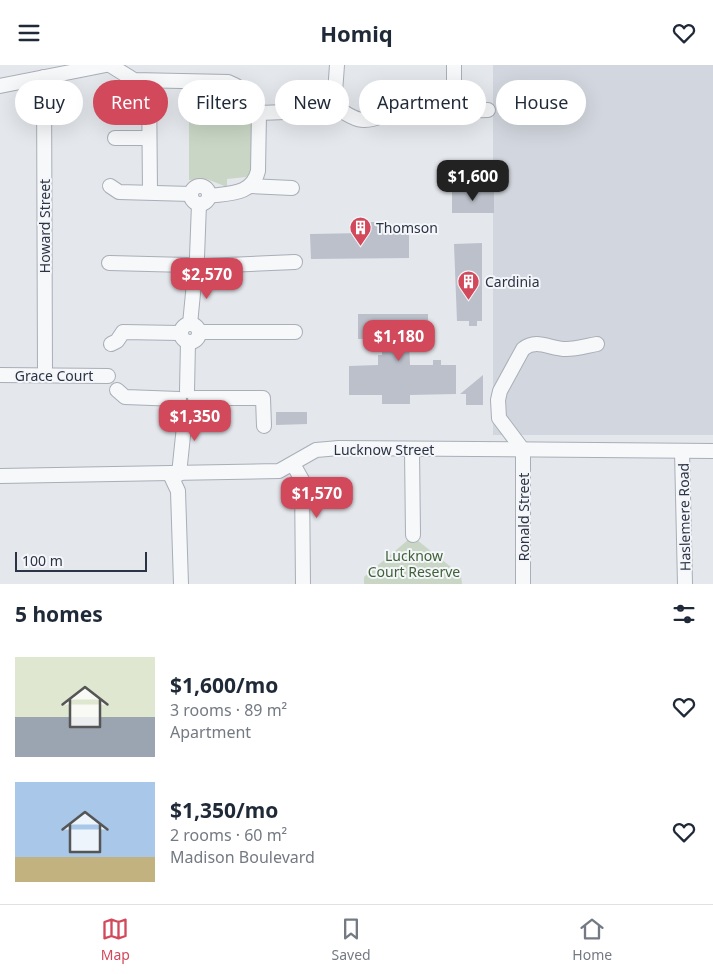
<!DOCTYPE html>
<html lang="en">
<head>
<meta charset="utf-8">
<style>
  :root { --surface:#fff; --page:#f2f2f3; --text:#1f2937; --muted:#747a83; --line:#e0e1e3; --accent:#d1495b }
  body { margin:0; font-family:"Noto Sans",sans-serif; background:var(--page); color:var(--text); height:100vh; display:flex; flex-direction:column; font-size:19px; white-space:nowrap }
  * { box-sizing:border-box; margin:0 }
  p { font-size:16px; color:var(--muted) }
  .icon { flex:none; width:28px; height:28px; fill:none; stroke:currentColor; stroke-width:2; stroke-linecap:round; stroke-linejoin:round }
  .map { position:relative; height:519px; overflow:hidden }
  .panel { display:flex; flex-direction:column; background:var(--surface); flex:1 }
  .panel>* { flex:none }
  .hud { position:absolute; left:15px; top:15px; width:684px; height:45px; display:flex; gap:10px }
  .scale { position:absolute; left:15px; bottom:12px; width:132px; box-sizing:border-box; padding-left:5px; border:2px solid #2b3445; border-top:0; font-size:14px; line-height:18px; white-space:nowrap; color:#2b3445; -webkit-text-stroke:4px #f4f6f9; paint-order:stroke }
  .price { position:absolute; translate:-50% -42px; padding:0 11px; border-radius:10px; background:var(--accent); color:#fff; font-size:16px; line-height:32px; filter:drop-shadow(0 1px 2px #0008) }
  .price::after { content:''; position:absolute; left:50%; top:30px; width:15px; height:11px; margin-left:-8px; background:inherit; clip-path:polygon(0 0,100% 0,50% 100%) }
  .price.active { background:#222; color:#fff }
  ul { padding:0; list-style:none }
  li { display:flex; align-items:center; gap:15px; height:125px; padding:0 15px }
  li span { display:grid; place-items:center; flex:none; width:140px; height:100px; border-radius:0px; color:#555 }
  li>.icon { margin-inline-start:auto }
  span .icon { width:60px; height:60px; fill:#fffc; stroke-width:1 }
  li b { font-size:21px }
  h2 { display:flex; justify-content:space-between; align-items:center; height:60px; padding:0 15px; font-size:21px }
  .tag { padding:0 18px; border-radius:22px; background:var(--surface); box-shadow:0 5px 20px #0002; font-size:18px; line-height:45px }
  .tag.active { background:var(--accent); color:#fff }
  header { display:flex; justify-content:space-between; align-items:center; height:65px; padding:0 15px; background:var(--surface); font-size:22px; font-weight:700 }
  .dock { display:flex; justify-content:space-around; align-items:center; height:70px; border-top:1px solid var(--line); background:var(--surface); font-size:14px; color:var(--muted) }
  .dock a { display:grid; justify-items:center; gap:2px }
  .dock .active { color:var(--accent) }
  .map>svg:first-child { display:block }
  .built { fill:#d2d6de }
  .green { fill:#c9d6c5 }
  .building { fill:#bbc0ca }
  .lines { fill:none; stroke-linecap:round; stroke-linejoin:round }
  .minor-casing { stroke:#a9aeb7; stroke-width:16 }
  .minor { stroke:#f7f8fa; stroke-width:14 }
  .labels { text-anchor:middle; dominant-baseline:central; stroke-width:4; stroke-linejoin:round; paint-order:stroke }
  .street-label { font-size:14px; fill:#2b3445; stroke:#f4f6f9 }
  .poi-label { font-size:14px; fill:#2b3445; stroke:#f4f6f9; text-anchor:start }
  .park-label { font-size:14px; fill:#3f6138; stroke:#f4f6f9 }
</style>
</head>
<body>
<header><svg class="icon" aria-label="menu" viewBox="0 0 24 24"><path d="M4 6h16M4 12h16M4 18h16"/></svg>Homiq<svg class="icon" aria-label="heart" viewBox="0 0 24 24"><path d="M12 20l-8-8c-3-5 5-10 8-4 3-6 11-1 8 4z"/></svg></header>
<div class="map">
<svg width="713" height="519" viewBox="0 0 713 519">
  <rect width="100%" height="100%" fill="#e4e7ec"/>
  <rect class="built" x="493" y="0" width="220" height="370"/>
  <g class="green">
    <path d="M 189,23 C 200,23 217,20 228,24 C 261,36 253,79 253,107 L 246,112 L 227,114 L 227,122 L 207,114 L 189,115 Z"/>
    <path d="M 408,475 L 417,475 L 461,510 L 462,519 L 364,519 L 364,512 Z"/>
  </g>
  <g class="building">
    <path d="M 494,125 L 494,148 L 452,148 L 452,126 Z"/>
    <path d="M 365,157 L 378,157 L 378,164 L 409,164 L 409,193 L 311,194 L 310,169 L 365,168 Z"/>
    <path d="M 482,178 L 482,256 L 477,256 L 477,261 L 469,261 L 469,256 L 457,256 L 454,179 Z"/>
    <path d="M 358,249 L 428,249 L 428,273 L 409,273 L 410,300 L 433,300 L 433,295 L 441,295 L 441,300 L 456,300 L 456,329 L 410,330 L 410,339 L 382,339 L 382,330 L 349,330 L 349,301 L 378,300 L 378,290 L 382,290 L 382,273 L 358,274 Z"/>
    <path d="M 483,310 L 483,340 L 466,340 L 466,329 L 460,329 Z"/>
    <path d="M 276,347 L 307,347 L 307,359 L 276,360 Z"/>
  </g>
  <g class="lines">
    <defs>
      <g id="minor">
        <path d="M 110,0 L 134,15 L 228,17 C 243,23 254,32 259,48 L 258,106 C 252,130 230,128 209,131"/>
        <path d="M 44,12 L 45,310"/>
        <path d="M 149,16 L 150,127"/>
        <path d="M 0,21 L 106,0"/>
        <path d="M 334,41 L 337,0"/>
        <path d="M 454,46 L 488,45"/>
        <path d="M 259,48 L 312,46 L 334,41 C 354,54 361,60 384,50 C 390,48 397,44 403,44 C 416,42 428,50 441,52 L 454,46 L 454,0"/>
        <path d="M 115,73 L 149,73"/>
        <circle cx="200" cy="130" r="9"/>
        <path d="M 110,121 L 119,127 L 191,129"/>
        <path d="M 251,121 L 292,123"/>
        <path d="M 197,192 L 199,139"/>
        <path d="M 109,198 L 188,200"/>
        <path d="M 204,201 L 295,197"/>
        <circle cx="190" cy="268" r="9"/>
        <path d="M 190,259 L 195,208"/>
        <path d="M 199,267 L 295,267"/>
        <path d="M 111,279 L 117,276 L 123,267 L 180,268"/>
        <path d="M 0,310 L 108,311"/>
        <path d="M 117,325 L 125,332 L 179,334"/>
        <path d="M 187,326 L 188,277"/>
        <path d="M 195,333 L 263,333 L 264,361"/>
        <path d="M 412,384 L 413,470"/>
        <path d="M 682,386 L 685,519"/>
        <path d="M 293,399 L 302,415 L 303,519"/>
        <path d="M 170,409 L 178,426 L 181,519"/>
        <path d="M 179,409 L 186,342"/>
        <path d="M 0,411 L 279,406 L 316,385 L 339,383 L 713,386"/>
        <path d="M 523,519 L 523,385 L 499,353 L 498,335 L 500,326 L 523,284 C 537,273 550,284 566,284 C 577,284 586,281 597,279"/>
      </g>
    </defs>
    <use href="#minor" class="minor-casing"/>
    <use href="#minor" class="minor"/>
  </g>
  <defs>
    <symbol id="building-pin" viewBox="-11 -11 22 30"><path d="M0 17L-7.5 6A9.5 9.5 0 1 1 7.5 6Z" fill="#d1495b" stroke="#f4f6f9"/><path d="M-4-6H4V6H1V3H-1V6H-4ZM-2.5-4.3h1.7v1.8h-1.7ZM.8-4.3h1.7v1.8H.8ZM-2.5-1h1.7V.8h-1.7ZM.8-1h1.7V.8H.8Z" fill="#fff"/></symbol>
  </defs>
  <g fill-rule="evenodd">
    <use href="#building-pin" x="348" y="150" width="25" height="34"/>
    <use href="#building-pin" x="456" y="204" width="25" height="34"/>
  </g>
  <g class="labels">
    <g class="street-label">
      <text transform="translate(44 161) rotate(-90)">Howard Street</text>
      <text x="54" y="310">Grace Court</text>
      <text x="384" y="384">Lucknow Street</text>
      <text transform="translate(523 452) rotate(-90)">Ronald Street</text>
      <text transform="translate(684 452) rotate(-91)">Haslemere Road</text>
    </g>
    <g class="poi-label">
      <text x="376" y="162">Thomson</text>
      <text x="485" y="216">Cardinia</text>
    </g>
    <g class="park-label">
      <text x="414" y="490">Lucknow<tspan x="414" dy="16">Court Reserve</tspan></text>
    </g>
  </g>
</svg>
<div class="scale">100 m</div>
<b class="price active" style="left:473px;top:137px">$1,600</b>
<b class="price" style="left:207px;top:235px">$2,570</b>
<b class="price" style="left:399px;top:297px">$1,180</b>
<b class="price" style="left:195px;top:377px">$1,350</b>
<b class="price" style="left:317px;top:454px">$1,570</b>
<div class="hud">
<a class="tag">Buy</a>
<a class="tag active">Rent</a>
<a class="tag">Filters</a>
<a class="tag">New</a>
<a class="tag">Apartment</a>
<a class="tag">House</a>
</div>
</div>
<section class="panel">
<h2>5 homes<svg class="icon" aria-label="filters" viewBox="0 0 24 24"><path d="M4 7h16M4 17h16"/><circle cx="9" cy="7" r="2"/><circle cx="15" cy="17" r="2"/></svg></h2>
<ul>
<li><span style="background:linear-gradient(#dfe7d0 60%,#9aa5b1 0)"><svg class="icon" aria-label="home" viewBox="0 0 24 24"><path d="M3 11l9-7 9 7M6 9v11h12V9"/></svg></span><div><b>$1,600/mo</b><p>3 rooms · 89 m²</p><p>Apartment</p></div><svg class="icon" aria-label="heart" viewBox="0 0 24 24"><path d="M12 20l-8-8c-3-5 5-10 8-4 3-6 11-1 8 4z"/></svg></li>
<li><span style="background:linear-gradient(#a9c7e8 75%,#c2b280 0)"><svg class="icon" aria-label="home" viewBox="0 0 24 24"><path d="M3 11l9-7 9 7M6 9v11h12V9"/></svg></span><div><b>$1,350/mo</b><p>2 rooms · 60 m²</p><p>Madison Boulevard</p></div><svg class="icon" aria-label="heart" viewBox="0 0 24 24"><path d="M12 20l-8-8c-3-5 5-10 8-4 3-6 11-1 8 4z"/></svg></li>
</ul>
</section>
<nav class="dock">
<a class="active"><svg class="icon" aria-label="map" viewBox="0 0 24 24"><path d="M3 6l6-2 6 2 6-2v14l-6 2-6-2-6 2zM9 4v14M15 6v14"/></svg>Map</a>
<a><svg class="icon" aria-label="saved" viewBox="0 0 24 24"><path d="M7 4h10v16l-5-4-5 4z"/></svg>Saved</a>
<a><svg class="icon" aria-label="home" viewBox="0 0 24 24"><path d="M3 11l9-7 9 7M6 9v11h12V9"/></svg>Home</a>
</nav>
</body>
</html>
